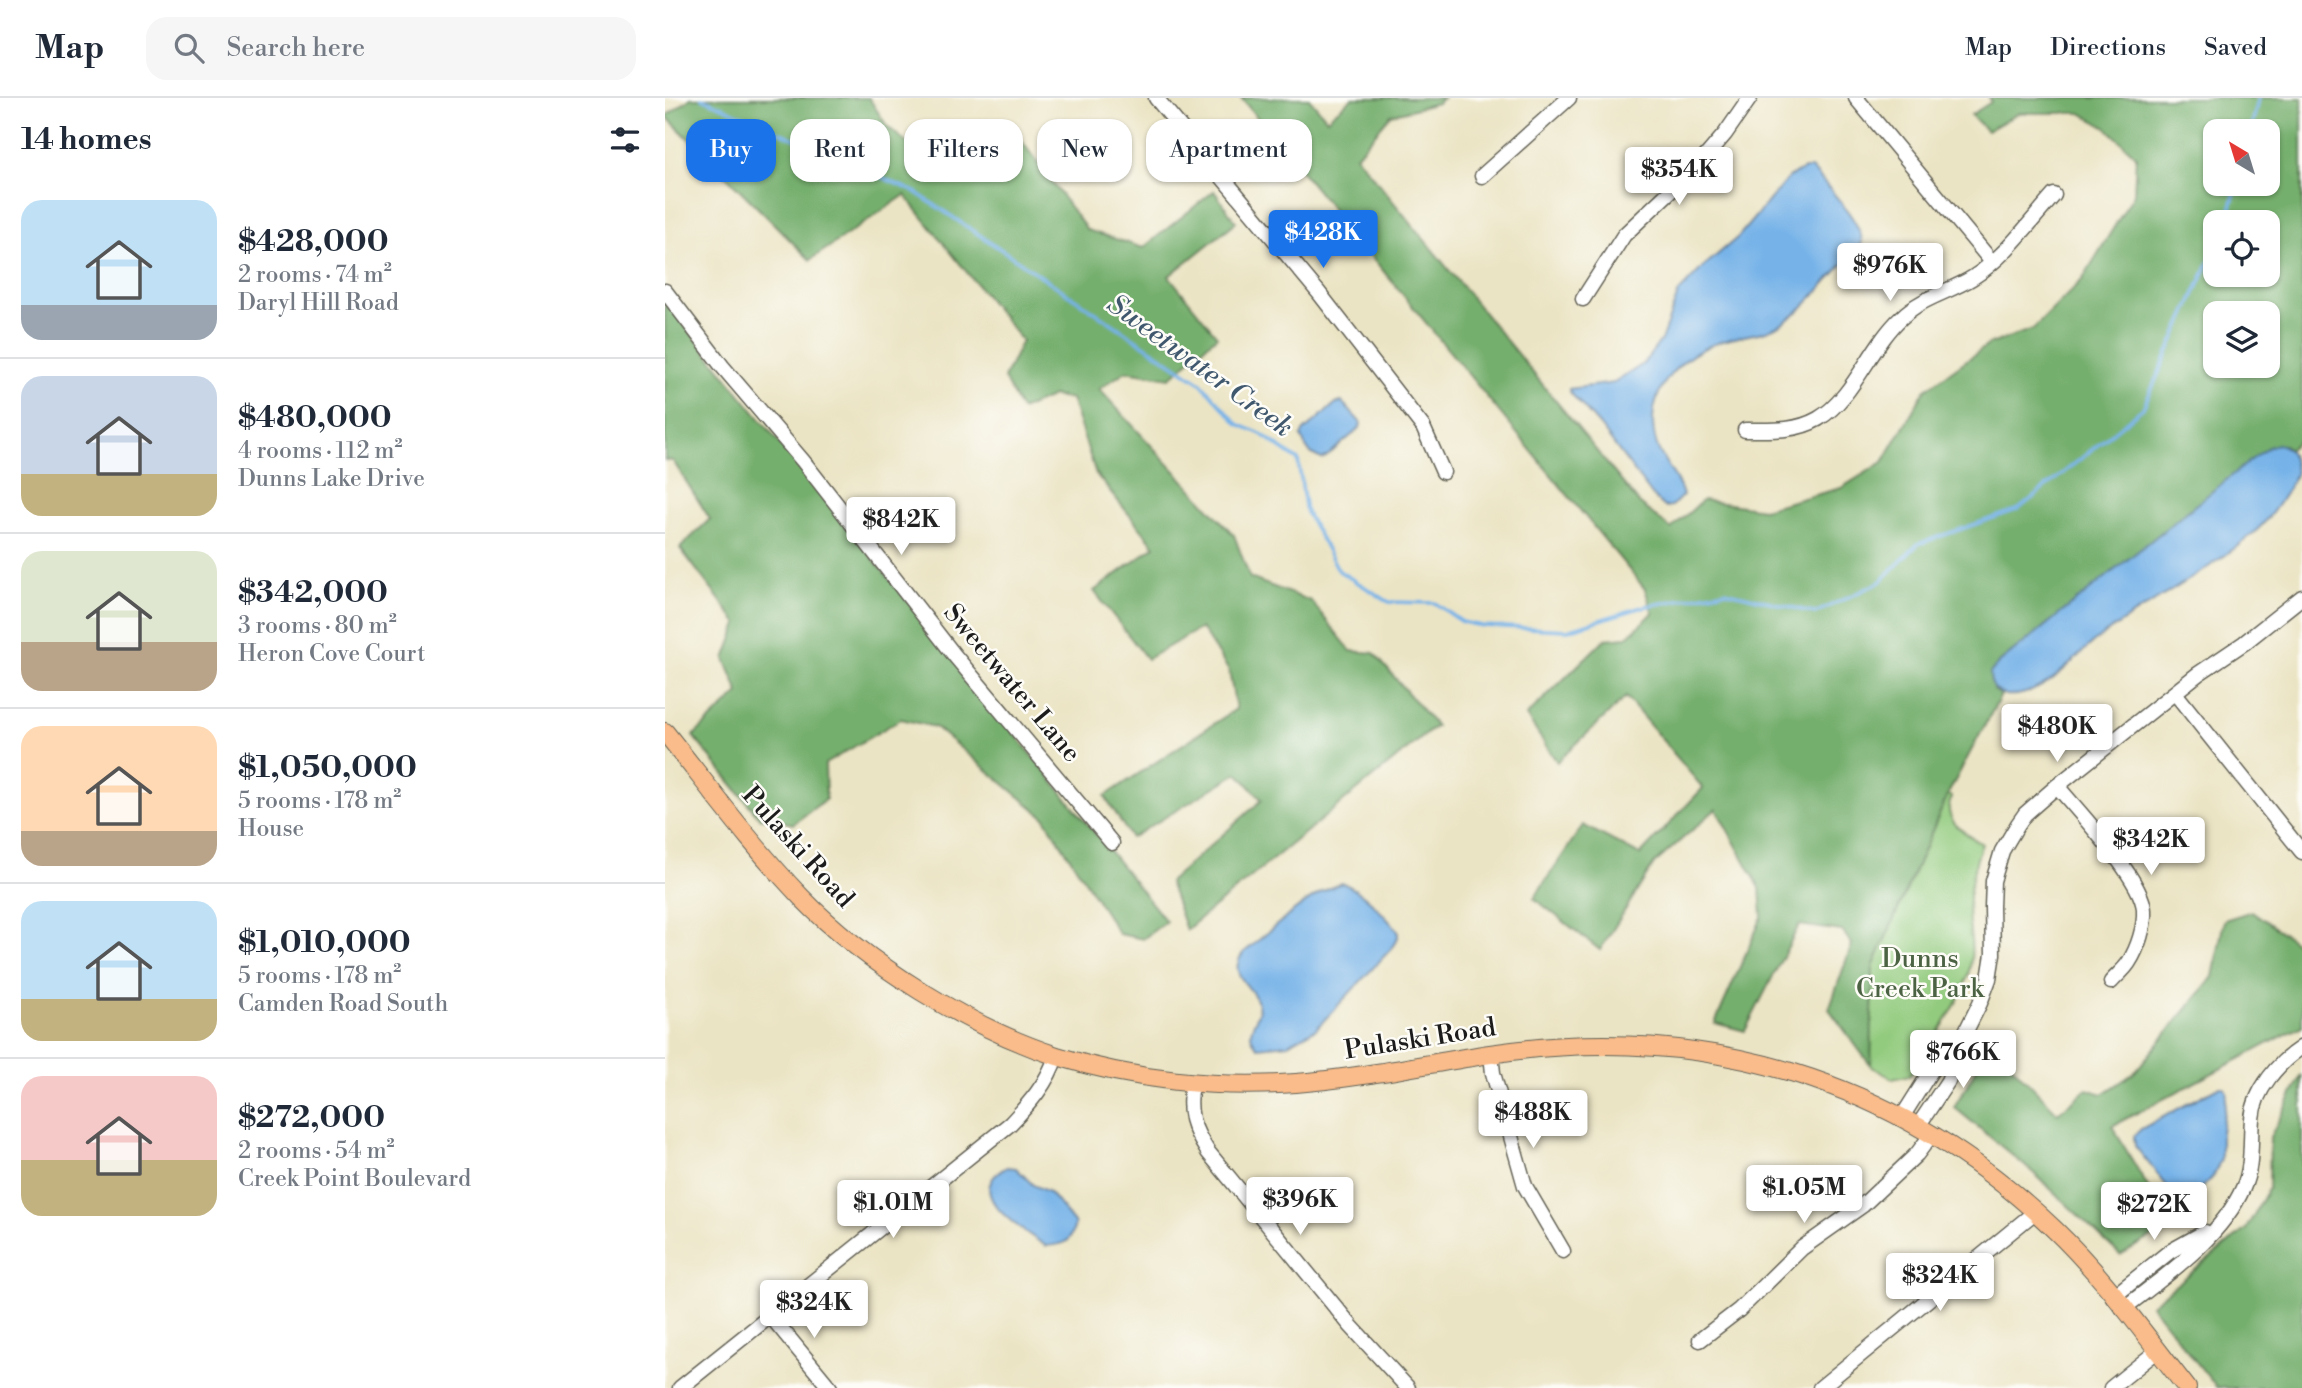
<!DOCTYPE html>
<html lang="en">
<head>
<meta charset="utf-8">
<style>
  :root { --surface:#fff; --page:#f6f6f7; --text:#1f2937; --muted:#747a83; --line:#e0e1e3; --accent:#1a73e8 }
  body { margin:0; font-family:"Libre Bodoni",serif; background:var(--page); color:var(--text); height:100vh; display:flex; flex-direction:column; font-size:26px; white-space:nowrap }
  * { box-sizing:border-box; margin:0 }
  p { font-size:23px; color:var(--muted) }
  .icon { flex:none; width:38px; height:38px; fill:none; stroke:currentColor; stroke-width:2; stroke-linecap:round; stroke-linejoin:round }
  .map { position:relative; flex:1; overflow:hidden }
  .side { display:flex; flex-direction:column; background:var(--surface); width:665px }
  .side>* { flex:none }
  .top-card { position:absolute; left:21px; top:21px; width:665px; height:63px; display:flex; gap:14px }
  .needle { width:46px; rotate:322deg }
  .buttons { position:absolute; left:1538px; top:21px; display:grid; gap:14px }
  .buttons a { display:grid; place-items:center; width:77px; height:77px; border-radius:14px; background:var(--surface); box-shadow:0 2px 5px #0004; font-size:35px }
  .price { position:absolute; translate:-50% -60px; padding:0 16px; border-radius:7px; background:#fff; color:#222; font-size:23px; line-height:46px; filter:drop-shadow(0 2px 4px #0008) }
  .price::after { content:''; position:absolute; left:50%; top:42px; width:21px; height:16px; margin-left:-10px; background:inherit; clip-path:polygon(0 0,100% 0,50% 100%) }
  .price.selected { background:var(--accent); color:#fff }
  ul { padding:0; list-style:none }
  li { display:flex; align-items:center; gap:21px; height:175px; padding:0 21px }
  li+li { border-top:2px solid var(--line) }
  li span { display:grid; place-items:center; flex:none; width:196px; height:140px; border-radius:21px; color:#555 }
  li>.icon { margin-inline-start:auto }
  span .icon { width:84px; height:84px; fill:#fffc; stroke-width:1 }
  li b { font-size:30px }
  h2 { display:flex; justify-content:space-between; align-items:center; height:84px; padding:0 21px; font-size:30px }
  .chip { padding:0 24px; border-radius:21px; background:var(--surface); box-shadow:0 2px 5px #0004; font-size:24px; line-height:63px }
  .chip.selected { background:var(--accent); color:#fff }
  header { display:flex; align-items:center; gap:42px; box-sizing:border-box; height:98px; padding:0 35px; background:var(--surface); border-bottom:2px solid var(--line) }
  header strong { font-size:33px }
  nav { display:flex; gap:38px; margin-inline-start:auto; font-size:24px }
  .search { width:490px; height:63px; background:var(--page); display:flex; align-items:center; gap:18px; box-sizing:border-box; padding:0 24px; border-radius:21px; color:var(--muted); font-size:26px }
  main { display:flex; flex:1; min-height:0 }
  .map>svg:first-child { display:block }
  .green { fill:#92cb7e; stroke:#57744d; stroke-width:2 }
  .forest { fill:#75af6d; stroke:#486644; stroke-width:2; fill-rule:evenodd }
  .water { fill:#76b2e8; stroke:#496782; stroke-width:2 }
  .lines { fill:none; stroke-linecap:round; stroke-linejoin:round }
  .stream { stroke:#76b2e8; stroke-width:3.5 }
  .minor-casing { stroke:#646257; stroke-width:17 }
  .major-casing { stroke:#646257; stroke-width:20 }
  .minor { stroke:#fff; stroke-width:14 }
  .major { stroke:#f9bc8a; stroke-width:18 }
  .labels { text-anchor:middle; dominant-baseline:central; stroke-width:5; stroke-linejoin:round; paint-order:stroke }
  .street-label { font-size:26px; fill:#1c1c1c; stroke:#fdfcf7 }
  .park-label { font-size:26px; fill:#4b6243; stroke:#fdfcf7 }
  .water-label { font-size:28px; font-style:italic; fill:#40586e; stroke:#fdfcf7 }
</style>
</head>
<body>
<header>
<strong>Map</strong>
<div class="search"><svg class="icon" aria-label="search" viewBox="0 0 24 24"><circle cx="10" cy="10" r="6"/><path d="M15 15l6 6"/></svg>Search here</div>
<nav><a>Map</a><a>Directions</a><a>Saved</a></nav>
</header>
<main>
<section class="side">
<h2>14 homes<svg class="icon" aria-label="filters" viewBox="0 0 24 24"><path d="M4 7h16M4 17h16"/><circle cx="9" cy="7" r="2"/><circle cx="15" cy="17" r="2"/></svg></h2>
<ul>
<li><span style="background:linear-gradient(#bfe0f5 75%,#9aa5b1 0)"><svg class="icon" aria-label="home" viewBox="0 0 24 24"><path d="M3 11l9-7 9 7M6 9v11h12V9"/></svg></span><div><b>$428,000</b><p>2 rooms · 74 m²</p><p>Daryl Hill Road</p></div></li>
<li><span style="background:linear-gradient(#c9d6e8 70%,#c2b280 0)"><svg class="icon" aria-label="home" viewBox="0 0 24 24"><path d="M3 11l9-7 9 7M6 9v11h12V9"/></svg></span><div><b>$480,000</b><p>4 rooms · 112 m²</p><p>Dunns Lake Drive</p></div></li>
<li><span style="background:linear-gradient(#dfe7d0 65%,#b9a48a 0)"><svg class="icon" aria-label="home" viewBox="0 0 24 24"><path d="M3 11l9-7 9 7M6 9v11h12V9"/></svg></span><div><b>$342,000</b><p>3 rooms · 80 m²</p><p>Heron Cove Court</p></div></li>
<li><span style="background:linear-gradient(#ffd9b3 75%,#b9a48a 0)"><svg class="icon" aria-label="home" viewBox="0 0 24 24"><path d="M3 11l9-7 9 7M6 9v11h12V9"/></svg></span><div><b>$1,050,000</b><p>5 rooms · 178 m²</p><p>House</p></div></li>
<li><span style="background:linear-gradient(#bfe0f5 70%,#c2b280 0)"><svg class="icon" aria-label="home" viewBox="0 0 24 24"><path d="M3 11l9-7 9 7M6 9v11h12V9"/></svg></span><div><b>$1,010,000</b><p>5 rooms · 178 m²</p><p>Camden Road South</p></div></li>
<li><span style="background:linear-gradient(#f6c9c9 60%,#c2b280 0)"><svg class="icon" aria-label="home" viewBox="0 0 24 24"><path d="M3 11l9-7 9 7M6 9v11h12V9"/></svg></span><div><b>$272,000</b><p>2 rooms · 54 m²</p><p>Creek Point Boulevard</p></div></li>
</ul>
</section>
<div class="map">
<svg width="1637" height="1290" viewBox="0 0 1637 1290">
  <rect width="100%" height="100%" fill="#fdfcf7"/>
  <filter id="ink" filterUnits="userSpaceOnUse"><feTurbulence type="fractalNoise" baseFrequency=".0143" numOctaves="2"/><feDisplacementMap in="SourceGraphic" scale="14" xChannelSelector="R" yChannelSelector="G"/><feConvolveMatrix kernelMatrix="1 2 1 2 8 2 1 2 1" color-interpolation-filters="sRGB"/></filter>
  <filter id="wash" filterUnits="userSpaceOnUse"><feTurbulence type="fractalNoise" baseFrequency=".00686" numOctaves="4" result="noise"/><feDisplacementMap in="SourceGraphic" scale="28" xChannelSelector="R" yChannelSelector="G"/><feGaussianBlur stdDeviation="1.57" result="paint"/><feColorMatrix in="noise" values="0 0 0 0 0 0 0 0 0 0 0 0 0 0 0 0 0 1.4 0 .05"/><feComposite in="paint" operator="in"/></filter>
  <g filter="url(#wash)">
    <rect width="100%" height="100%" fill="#ebe4c4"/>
    <path class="green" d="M 1283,696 L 1287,699 C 1275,722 1300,735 1317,746 C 1308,770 1301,801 1304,826 C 1306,840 1308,854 1305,869 C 1298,905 1264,946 1245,977 L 1228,981 L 1206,968 L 1208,869 Z"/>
    <g class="forest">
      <path d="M 26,0 L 204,0 L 222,28 L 284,80 L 353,38 L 422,132 L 478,150 L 549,93 L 571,124 L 504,178 L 552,238 L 505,280 L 461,273 L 434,291 L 569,437 L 585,480 L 646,503 L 686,553 L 709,555 L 771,628 L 521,832 L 504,784 L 597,702 L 573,675 L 466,740 L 440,698 L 571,611 L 564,573 L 536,530 L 482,561 L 429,493 L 490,448 L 431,376 L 406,301 L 388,298 L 356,312 L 339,280 L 357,243 L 240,97 L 145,162 L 1,18 Z"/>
      <path d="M 576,0 L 644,0 L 662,21 L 687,0 L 778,0 L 772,5 L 726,17 L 691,58 L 974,405 L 1006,431 L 1038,402 L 1098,411 L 1176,390 L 1218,364 L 1260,292 L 1323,247 L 1368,231 L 1417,182 L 1469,96 L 1471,58 L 1443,31 L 1416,15 L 1354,15 L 1322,33 L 1306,17 L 1326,4 L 1324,0 L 1637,0 L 1637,340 L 1624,351 L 1619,347 L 1604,349 L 1333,566 L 1329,592 L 1336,597 L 1283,696 L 1208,869 L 1206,968 L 1164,911 L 1187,846 L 1177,833 L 1134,827 L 1080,933 L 1050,925 L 1097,819 L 1095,790 L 1051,711 L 989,766 L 935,852 L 869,800 L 918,727 L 975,757 L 1038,690 L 961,599 L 892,664 L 861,618 L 940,541 L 962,539 L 988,515 L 980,491 ZM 1550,33 L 1603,33 L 1603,86 L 1550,86 ZM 1550,124 L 1603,124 L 1603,177 L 1550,177 ZM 1550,215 L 1603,215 L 1603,268 L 1550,268 Z"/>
      <path d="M 0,203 L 501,823 L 478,841 L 454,836 L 379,719 L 270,629 L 236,621 L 160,666 L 161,701 L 128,726 L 94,719 L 28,638 L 74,595 L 60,561 L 73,526 L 15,450 L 45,421 L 8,363 L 0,362 Z"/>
      <path d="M 1587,813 L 1637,849 L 1637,928 L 1447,1028 L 1506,1128 L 1455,1157 L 1372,1078 L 1289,1009 L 1326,946 L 1393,1015 L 1422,991 L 1438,996 L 1469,975 L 1548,879 L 1559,822 Z"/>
      <path d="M 1637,977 L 1637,1290 L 1552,1290 L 1486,1207 L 1581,1131 L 1604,1090 L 1605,1039 Z"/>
    </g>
    <g class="water">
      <path d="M 1139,71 L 1147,71 C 1161,87 1198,125 1197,145 C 1188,157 1178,166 1168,177 C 1151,195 1138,212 1118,225 C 1100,237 1081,236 1062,242 C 1024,252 988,282 988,324 C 989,361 1009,368 1018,397 L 1007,408 L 1000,409 L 991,402 L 935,328 L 904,293 L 904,291 L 949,285 L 978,266 L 996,242 L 1014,194 L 1039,168 L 1073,139 L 1124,79 Z"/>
      <path d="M 677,304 L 696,325 L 695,330 L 661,359 L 657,361 C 644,356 641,351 636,338 L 639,333 L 670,306 Z"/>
      <path d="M 1612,346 C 1627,348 1628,361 1631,374 C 1625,390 1605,420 1593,431 C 1545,474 1486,502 1434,540 C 1408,559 1388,591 1352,597 C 1335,599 1325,592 1325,575 L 1333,566 L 1586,362 L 1604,349 Z"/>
      <path d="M 677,785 C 699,793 718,816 733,833 L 733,840 L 725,852 L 651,931 L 623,946 L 593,949 C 574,931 600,922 592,903 C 585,885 562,877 578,855 C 606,833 643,796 677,785 Z"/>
      <path d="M 1553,989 L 1559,989 L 1562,994 L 1556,1034 L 1556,1061 L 1548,1079 L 1530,1095 L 1515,1101 L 1510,1098 L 1470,1048 L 1469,1038 L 1476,1031 Z"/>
      <path d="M 342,1069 L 351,1070 L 368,1087 L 384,1094 L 410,1126 C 405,1147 400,1146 381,1148 C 358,1132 293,1095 342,1069 Z"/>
    </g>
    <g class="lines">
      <g class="stream">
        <path d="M 37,0 L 250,94 L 536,285 L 573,326 L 596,336 L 633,362 L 641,414 L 674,473 L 724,504 L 770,505 L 797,524 L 817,528 L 903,532 L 977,509 L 1060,493 L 1150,515 L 1215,484 L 1253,446 L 1354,411 L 1478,310 L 1550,151"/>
        <path d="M 1585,33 L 1594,0"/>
        <path d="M 1562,124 L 1572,86"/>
      </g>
    </g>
  </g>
  <g filter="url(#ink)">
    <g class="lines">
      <defs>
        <g id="minor">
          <path d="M 491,0 L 654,195 L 758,329 L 778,374"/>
          <path d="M 1191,0 L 1327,164"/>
          <path d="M 817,78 L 904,0"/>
          <path d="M 0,193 L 57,268 L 138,363 L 290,558 L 447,745"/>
          <path d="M 918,201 L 959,137 L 1036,64 L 1060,36 L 1085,0"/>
          <path d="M 1080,332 C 1105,332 1130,334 1153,321 C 1189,300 1205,248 1237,219 C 1256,200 1284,194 1307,180 C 1339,160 1364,125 1389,97"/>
          <path d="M 1510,595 L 1637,754"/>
          <path d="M 1392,688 C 1413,713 1478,782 1479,812 C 1480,828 1473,850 1464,864 C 1460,871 1451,878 1446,884"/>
          <path d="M 826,956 L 828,975 L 860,1088 L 898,1153"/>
          <path d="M 527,985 C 522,1015 527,1029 543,1054 L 686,1228 L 743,1290"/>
          <path d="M 1237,1019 L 1266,973 L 1294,941"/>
          <path d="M 1253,1028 L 1283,983 L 1300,935 L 1315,905 L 1324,881 L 1328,856 L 1327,809 L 1328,783 L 1337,753 L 1353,726 L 1360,716 L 1392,688 L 1533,576 L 1579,545 L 1637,499"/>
          <path d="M 1448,1199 L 1504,1154 L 1540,1134"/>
          <path d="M 1458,1211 C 1500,1178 1556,1140 1578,1090 C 1588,1069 1585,1044 1587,1021 C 1589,992 1614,964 1637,949"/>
          <path d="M 105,1217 L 165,1290"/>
          <path d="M 1035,1242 L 1074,1212 L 1137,1150 L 1198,1107 L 1252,1056 L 1267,1036"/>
          <path d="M 15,1290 L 345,1026 C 364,1006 383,985 391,958"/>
          <path d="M 1155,1290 L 1370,1114"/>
          <path d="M 1446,1290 L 1492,1253"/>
        </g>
        <path id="major" d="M 0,634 C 44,689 87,748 136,799 C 200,865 305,930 392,958 C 468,982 552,991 631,985 C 696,980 760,966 825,956 C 1039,923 1234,981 1390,1132 C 1439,1179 1480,1237 1522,1290"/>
      </defs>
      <use href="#minor" class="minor-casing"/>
      <use href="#major" class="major-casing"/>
      <use href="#minor" class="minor"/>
      <use href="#major" class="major"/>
    </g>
  </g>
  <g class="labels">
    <g class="street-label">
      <text transform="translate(347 585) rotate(50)">Sweetwater Lane</text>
      <text transform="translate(133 749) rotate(48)">Pulaski Road</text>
      <text transform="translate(755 941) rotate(-9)">Pulaski Road</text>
    </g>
    <g class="park-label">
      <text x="1255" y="861">Dunns<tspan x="1255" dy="30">Creek Park</tspan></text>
    </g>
    <g class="water-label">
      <text transform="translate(535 268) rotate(36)">Sweetwater Creek</text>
    </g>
  </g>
</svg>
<div class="buttons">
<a><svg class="needle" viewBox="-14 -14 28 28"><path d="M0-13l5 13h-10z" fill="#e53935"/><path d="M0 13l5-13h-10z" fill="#747a83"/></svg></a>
<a><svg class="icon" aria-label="locate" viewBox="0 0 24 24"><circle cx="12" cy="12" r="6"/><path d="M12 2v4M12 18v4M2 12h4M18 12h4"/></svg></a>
<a><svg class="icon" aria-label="layers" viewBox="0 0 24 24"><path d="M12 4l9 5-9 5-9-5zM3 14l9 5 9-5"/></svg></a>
</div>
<b class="price" style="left:1014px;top:109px">$354K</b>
<b class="price selected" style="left:658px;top:172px">$428K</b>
<b class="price" style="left:1225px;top:205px">$976K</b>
<b class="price" style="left:236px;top:459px">$842K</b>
<b class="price" style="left:1392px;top:666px">$480K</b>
<b class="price" style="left:1486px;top:779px">$342K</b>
<b class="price" style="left:1298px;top:992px">$766K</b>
<b class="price" style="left:868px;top:1052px">$488K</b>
<b class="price" style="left:1139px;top:1127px">$1.05M</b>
<b class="price" style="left:635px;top:1139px">$396K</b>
<b class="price" style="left:228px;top:1142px">$1.01M</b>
<b class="price" style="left:1489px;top:1144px">$272K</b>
<b class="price" style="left:1275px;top:1215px">$324K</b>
<b class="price" style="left:149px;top:1242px">$324K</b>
<div class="top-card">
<a class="chip selected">Buy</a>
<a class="chip">Rent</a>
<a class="chip">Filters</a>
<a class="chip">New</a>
<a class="chip">Apartment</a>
</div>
</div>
</main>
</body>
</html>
